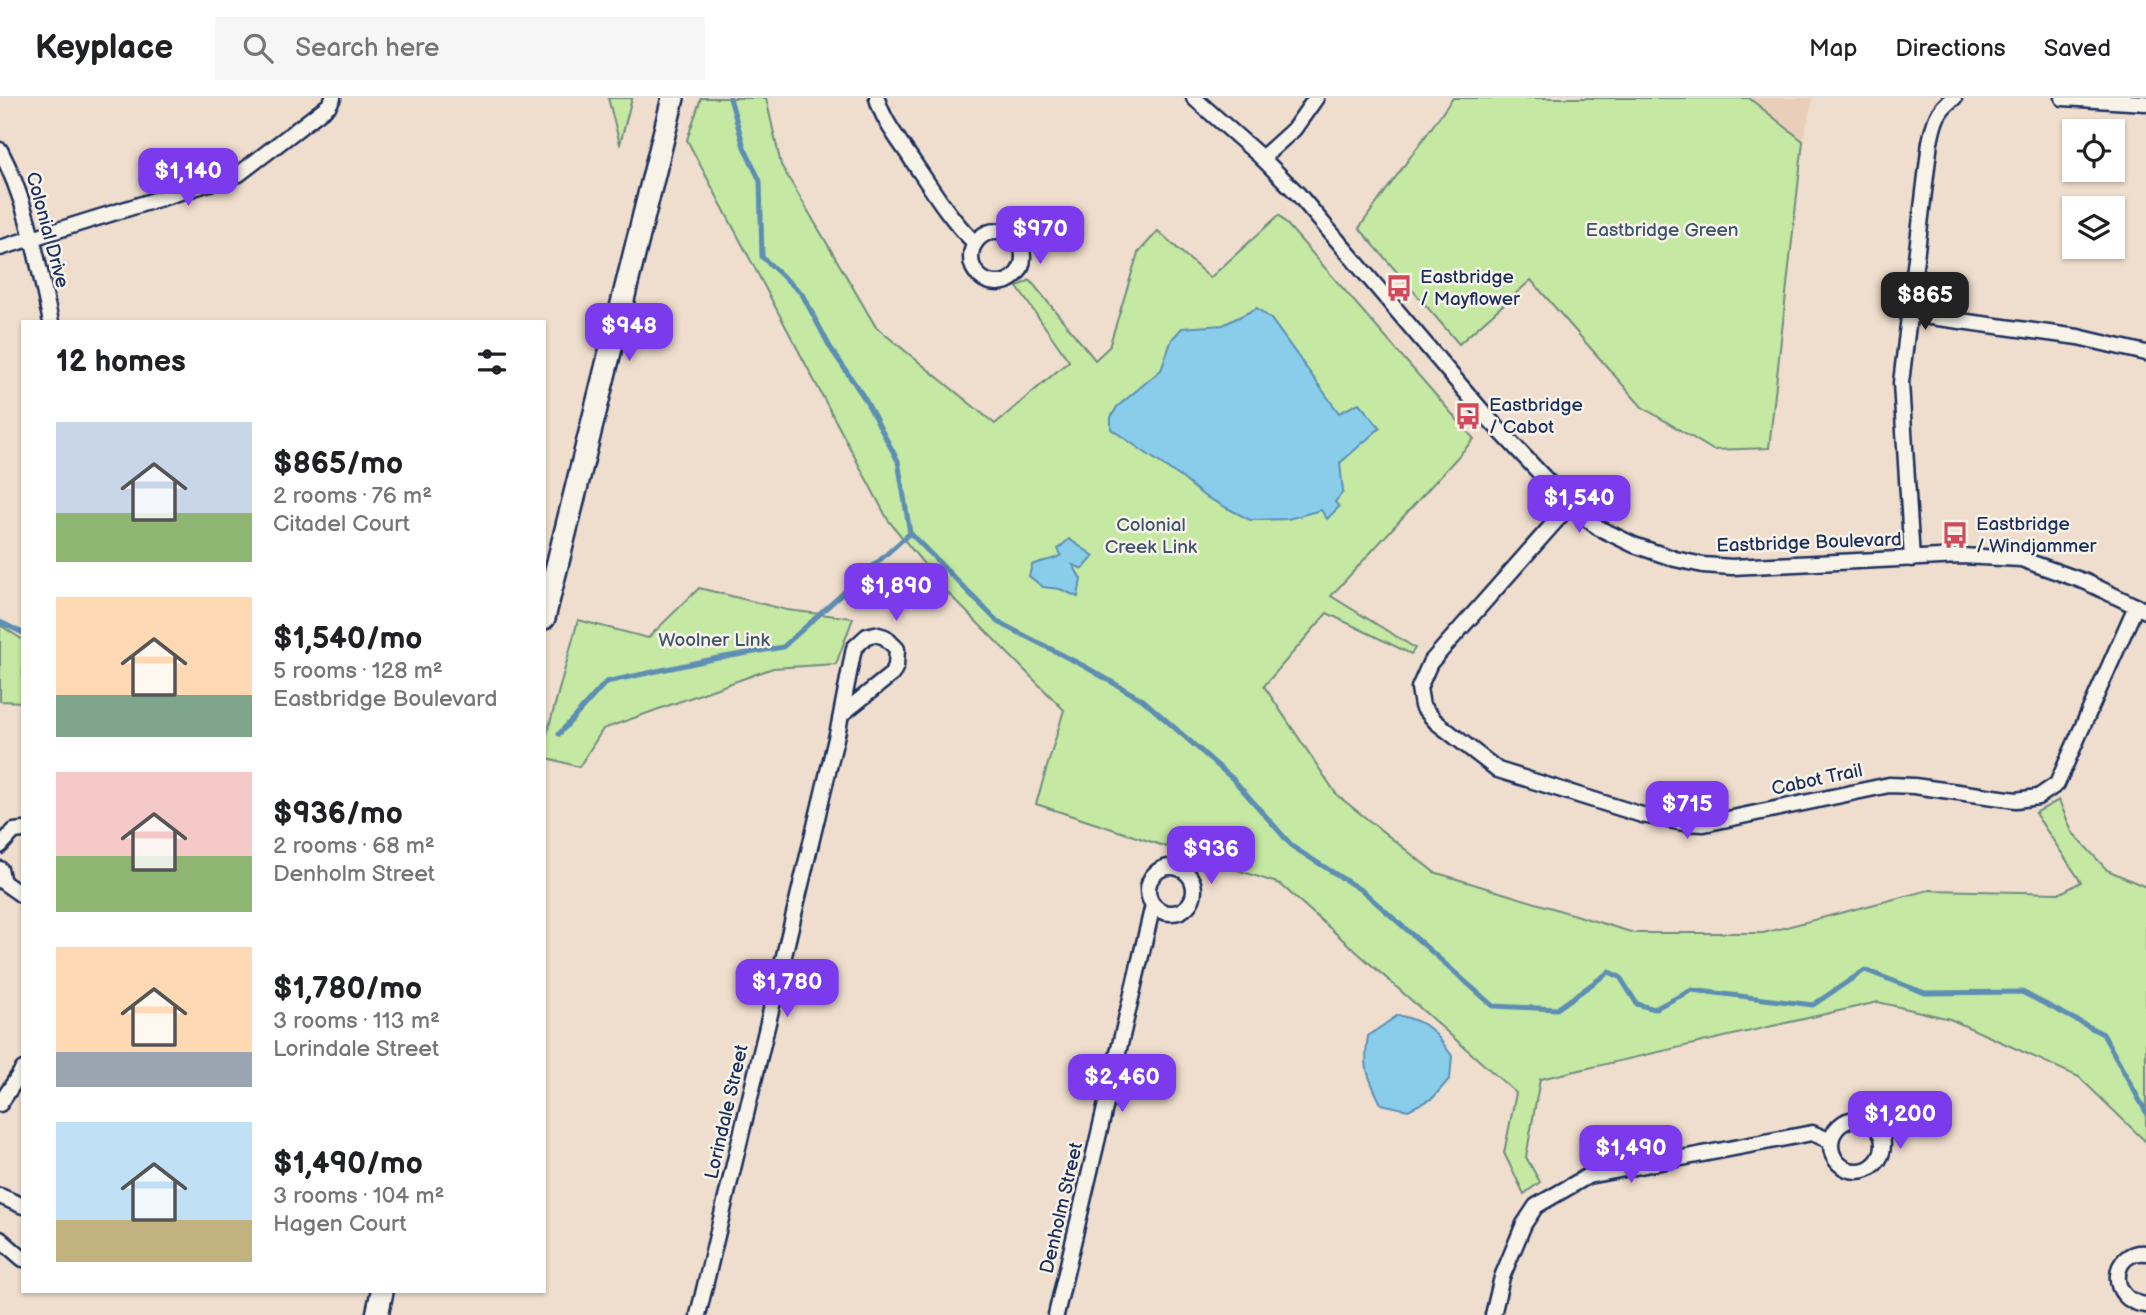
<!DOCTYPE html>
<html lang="en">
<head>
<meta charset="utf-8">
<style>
  :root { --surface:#fff; --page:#f6f6f6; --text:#202124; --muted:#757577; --line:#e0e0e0; --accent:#7c3aed }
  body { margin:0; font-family:"Balsamiq Sans",sans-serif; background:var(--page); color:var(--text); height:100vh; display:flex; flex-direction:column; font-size:26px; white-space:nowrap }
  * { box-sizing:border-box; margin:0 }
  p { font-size:23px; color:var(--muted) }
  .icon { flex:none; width:38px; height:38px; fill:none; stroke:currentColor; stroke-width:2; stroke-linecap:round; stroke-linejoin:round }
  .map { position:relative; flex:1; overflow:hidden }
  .drawer { position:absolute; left:21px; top:222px; width:525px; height:973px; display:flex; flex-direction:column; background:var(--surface); border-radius:0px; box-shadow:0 2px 5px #0004 }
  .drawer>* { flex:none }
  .buttons { position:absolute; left:2062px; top:21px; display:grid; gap:14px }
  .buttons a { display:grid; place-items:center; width:63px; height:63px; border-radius:0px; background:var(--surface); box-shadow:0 2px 5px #0004; font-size:35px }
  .price { position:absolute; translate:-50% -60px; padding:0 16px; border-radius:14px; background:var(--accent); color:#fff; font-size:23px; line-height:46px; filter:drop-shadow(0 2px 4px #0008) }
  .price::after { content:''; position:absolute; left:50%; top:42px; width:21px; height:16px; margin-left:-10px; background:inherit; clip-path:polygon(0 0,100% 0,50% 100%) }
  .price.on { background:#222; color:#fff }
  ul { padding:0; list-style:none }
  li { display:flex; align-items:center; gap:21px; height:175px; padding:0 35px }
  li span { display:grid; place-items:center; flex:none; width:196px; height:140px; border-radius:0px; color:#555 }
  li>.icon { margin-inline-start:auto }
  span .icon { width:84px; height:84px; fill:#fffc; stroke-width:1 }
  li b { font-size:30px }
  h2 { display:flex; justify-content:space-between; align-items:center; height:84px; padding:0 35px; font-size:30px }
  header { display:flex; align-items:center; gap:42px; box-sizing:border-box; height:98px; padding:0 35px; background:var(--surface); border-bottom:2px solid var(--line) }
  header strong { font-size:33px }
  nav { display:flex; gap:38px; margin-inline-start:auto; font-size:24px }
  .search { width:490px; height:63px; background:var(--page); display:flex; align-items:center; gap:18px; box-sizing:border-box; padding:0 24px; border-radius:0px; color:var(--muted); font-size:26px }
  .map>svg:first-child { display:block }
  .built { fill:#e9cfba }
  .green { fill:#c5e8a2; stroke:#708c80; stroke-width:2 }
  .water { fill:#89cdeb; stroke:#5d8eb3; stroke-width:2 }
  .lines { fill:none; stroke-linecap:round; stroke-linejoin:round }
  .stream { stroke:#5d8eb3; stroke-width:5 }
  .minor-casing { stroke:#1b2f5e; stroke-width:19 }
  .secondary-casing { stroke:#1b2f5e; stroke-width:26 }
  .minor { stroke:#f7f3e8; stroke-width:14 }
  .secondary { stroke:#f7f3e8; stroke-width:21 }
  .labels { text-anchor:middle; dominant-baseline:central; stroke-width:5; stroke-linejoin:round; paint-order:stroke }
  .street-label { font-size:19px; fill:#1b2f5e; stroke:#f7f3e8 }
  .park-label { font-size:19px; fill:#3d546c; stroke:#f7f3e8 }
  .poi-label { font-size:19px; fill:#1b2f5e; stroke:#f7f3e8; text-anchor:start }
</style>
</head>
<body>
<header>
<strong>Keyplace</strong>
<div class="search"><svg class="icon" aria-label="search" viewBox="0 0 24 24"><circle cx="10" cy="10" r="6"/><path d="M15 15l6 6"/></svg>Search here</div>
<nav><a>Map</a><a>Directions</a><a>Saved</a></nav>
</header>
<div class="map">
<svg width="2146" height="1217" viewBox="0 0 2146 1217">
  <rect width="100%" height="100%" fill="#efdecd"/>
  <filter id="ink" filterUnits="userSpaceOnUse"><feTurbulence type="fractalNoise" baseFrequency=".0143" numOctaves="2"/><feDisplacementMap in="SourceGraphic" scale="14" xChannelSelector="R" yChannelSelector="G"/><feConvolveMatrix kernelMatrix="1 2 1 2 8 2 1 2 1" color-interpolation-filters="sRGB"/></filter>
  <g filter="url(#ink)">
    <path class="built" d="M 1749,0 L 1813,0 L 1803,43 Z"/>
    <g class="green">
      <path d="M 608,0 L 632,0 L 620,46 Z"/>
      <path d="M 701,0 L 766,0 L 781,67 L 876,229 L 995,326 L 1069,263 L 1017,189 L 1030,182 L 1095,262 L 1109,249 L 1138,155 L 1158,133 L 1210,180 L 1279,117 L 1474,341 L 1331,498 L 1415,550 L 1411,556 L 1327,515 L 1264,588 L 1337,697 L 1434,774 L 1634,835 L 1763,835 L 1929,792 L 2061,795 L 2081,784 L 2035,715 L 2059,702 L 2072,734 L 2107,772 L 2146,789 L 2146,1044 L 2079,979 L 1950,921 L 1878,904 L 1540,981 L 1526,1059 L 1540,1084 L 1524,1096 L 1504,1055 L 1516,995 L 1280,786 L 1036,706 L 1064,612 L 944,491 L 888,422 L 687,42 Z"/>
      <path d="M 1453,0 L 1749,0 L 1803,43 L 1769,350 L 1713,352 L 1642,309 L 1531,182 L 1459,246 L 1359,130 Z"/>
      <path d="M 699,490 L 787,512 L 853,520 L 836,566 L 773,570 L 603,631 L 579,669 L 544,659 L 544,647 L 578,522 L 648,540 Z"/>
      <path d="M 0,527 L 23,542 L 23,604 L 0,603 Z"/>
    </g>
    <g class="water">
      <path d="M 1257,210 L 1271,221 L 1339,315 L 1359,305 L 1380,330 L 1340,365 L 1343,394 L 1335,404 L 1339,409 L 1327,421 L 1321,412 L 1288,421 L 1250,422 L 1204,398 L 1182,380 L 1111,331 L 1111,319 L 1117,309 L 1161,272 L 1172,241 L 1182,230 L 1223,227 Z"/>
      <path d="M 1069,441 L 1094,458 L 1083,471 L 1073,467 L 1081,481 L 1078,499 L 1060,491 L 1043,489 L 1029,478 L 1032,467 C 1042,462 1053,463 1061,457 L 1058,451 Z"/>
      <path d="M 1398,917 C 1430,925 1434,932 1452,958 L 1450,980 L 1433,1000 L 1408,1012 L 1381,1006 C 1367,977 1363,970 1368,938 Z"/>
    </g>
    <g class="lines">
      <g class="stream">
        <path d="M 730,0 L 744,49 L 760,83 L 762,159 L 802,196 L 830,249 L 865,301 L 898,363 L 910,435 L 998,524 L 1084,568 L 1143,602 L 1233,681 L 1293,749 L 1364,794 L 1493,908 L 1557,911 L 1609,874 L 1620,879 L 1637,906 L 1654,911 L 1692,892 L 1813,907 L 1865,872 L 1925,895 L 2022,894 L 2103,936 L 2146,1014"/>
        <path d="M 0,524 L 23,535"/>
        <path d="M 559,636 L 606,584 L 713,561 L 783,549 L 910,435"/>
      </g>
      <defs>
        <g id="minor">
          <path d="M 877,0 C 883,23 899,42 912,62 C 932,91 949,120 975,145"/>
          <path d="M 1194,0 L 1262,60 L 1298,96 L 1488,320 L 1570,407 L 1597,429 L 1634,447 L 1675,461 L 1703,467 L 1732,469 L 1961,458 L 2021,461 L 2086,484 L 2146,513"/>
          <path d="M 2063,0 L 2146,5"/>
          <path d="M 0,52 C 28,105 38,166 51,224"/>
          <path d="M 1262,60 L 1294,31 L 1316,0"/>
          <circle cx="997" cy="159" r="26"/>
          <path d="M 0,150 L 239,76 L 329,7 L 333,0"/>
          <path d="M 1909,216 L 2078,239 L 2146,255"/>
          <path d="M 1570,407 L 1430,565 L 1419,590 L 1422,608 L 1436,624 L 1498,672 L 1642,717 L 1684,725 L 1704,726 L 1889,687 L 1914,688 L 2016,702 L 2038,699 L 2057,686 L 2136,508"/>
          <path d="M 1912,461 L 1901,285 L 1930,44 C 1934,25 1937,11 1954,0"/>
          <path d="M 0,748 L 14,733 L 23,732"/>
          <circle cx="1171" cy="792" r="23"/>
          <path d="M 0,771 L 3,784 L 23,798"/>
          <path d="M 0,1006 L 23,971"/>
          <circle cx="1857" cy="1047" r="26"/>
          <path d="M 0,1098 L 23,1108"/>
          <path d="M 0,1141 L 23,1161"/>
          <path d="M 2146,1155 C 2111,1151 2106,1203 2146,1207"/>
          <path d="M 698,1217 L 838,632 L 854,550 L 867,538 L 875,536 L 885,539 L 897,551 L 896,568 L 892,576 L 842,616"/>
          <path d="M 1056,1217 L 1153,807"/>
          <path d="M 1493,1217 L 1502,1179 L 1524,1126 L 1536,1108 L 1588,1078 L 1812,1035 L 1831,1043"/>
        </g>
        <g id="secondary">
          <path d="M 544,520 L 673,0"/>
          <path d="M 377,1217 L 382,1194"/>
        </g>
      </defs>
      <use href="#minor" class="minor-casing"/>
      <use href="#secondary" class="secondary-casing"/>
      <use href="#minor" class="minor"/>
      <use href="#secondary" class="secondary"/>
    </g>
  </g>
  <defs>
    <symbol id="bus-bare" viewBox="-9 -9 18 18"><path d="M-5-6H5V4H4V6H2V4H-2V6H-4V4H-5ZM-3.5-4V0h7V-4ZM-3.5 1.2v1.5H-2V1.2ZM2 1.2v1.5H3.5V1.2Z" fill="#d1495b" stroke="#f7f3e8" stroke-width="2.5" paint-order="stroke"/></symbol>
  </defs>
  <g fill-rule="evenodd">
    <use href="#bus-bare" x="1380" y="171" width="38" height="38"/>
    <use href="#bus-bare" x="1449" y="299" width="38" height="38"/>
    <use href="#bus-bare" x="1936" y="418" width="38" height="38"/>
  </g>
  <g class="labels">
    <g class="street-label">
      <text transform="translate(47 132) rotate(75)">Colonial Drive</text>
      <text transform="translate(1809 445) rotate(-2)">Eastbridge Boulevard</text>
      <text transform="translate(1817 682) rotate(-12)">Cabot Trail</text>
      <text transform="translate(727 1014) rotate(-77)">Lorindale Street</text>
      <text transform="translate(1062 1110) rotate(-77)">Denholm Street</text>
    </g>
    <g class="park-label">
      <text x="1662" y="132">Eastbridge Green</text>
      <text x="1151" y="427">Colonial<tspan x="1151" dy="22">Creek Link</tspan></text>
      <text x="714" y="542">Woolner Link</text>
    </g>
    <g class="poi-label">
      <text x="1420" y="179">Eastbridge<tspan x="1420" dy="22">/ Mayflower</tspan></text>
      <text x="1489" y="307">Eastbridge<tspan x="1489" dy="22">/ Cabot</tspan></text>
      <text x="1976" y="426">Eastbridge<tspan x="1976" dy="22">/ Windjammer</tspan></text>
    </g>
  </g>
</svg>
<div class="buttons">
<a><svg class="icon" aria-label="locate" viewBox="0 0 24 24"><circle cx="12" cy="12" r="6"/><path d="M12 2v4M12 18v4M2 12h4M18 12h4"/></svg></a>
<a><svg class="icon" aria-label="layers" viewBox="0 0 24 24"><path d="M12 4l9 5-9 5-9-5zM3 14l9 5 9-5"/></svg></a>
</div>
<b class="price" style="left:188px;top:110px">$1,140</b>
<b class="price" style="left:1040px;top:168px">$970</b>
<b class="price on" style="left:1925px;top:234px">$865</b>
<b class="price" style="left:629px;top:265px">$948</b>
<b class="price" style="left:1579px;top:437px">$1,540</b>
<b class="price" style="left:896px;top:525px">$1,890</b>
<b class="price" style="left:1687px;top:743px">$715</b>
<b class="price" style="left:1211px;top:788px">$936</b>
<b class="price" style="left:787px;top:921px">$1,780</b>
<b class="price" style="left:1122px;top:1016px">$2,460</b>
<b class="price" style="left:1900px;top:1053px">$1,200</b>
<b class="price" style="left:1631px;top:1087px">$1,490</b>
<section class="drawer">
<h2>12 homes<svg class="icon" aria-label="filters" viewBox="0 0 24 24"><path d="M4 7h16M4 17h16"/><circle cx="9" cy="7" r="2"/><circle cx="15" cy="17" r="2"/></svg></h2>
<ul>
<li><span style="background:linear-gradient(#c9d6e8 65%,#8fb573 0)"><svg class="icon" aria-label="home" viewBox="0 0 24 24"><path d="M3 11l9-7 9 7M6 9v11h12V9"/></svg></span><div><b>$865/mo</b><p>2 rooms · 76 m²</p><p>Citadel Court</p></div></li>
<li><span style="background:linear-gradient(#ffd9b3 70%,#7fa58c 0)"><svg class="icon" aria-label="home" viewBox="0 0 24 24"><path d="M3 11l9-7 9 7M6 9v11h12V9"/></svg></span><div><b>$1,540/mo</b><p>5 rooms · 128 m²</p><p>Eastbridge Boulevard</p></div></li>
<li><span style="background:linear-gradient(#f6c9c9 60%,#8fb573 0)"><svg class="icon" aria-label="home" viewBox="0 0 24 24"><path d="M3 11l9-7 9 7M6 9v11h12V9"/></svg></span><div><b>$936/mo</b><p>2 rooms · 68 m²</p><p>Denholm Street</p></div></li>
<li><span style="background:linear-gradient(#ffd9b3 75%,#9aa5b1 0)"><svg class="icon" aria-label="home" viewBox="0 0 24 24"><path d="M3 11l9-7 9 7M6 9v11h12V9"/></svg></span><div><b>$1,780/mo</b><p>3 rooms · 113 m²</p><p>Lorindale Street</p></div></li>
<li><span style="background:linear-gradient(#bfe0f5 70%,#c2b280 0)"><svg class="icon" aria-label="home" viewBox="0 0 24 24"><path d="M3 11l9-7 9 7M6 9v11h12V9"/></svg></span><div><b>$1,490/mo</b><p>3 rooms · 104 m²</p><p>Hagen Court</p></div></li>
</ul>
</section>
</div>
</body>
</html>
